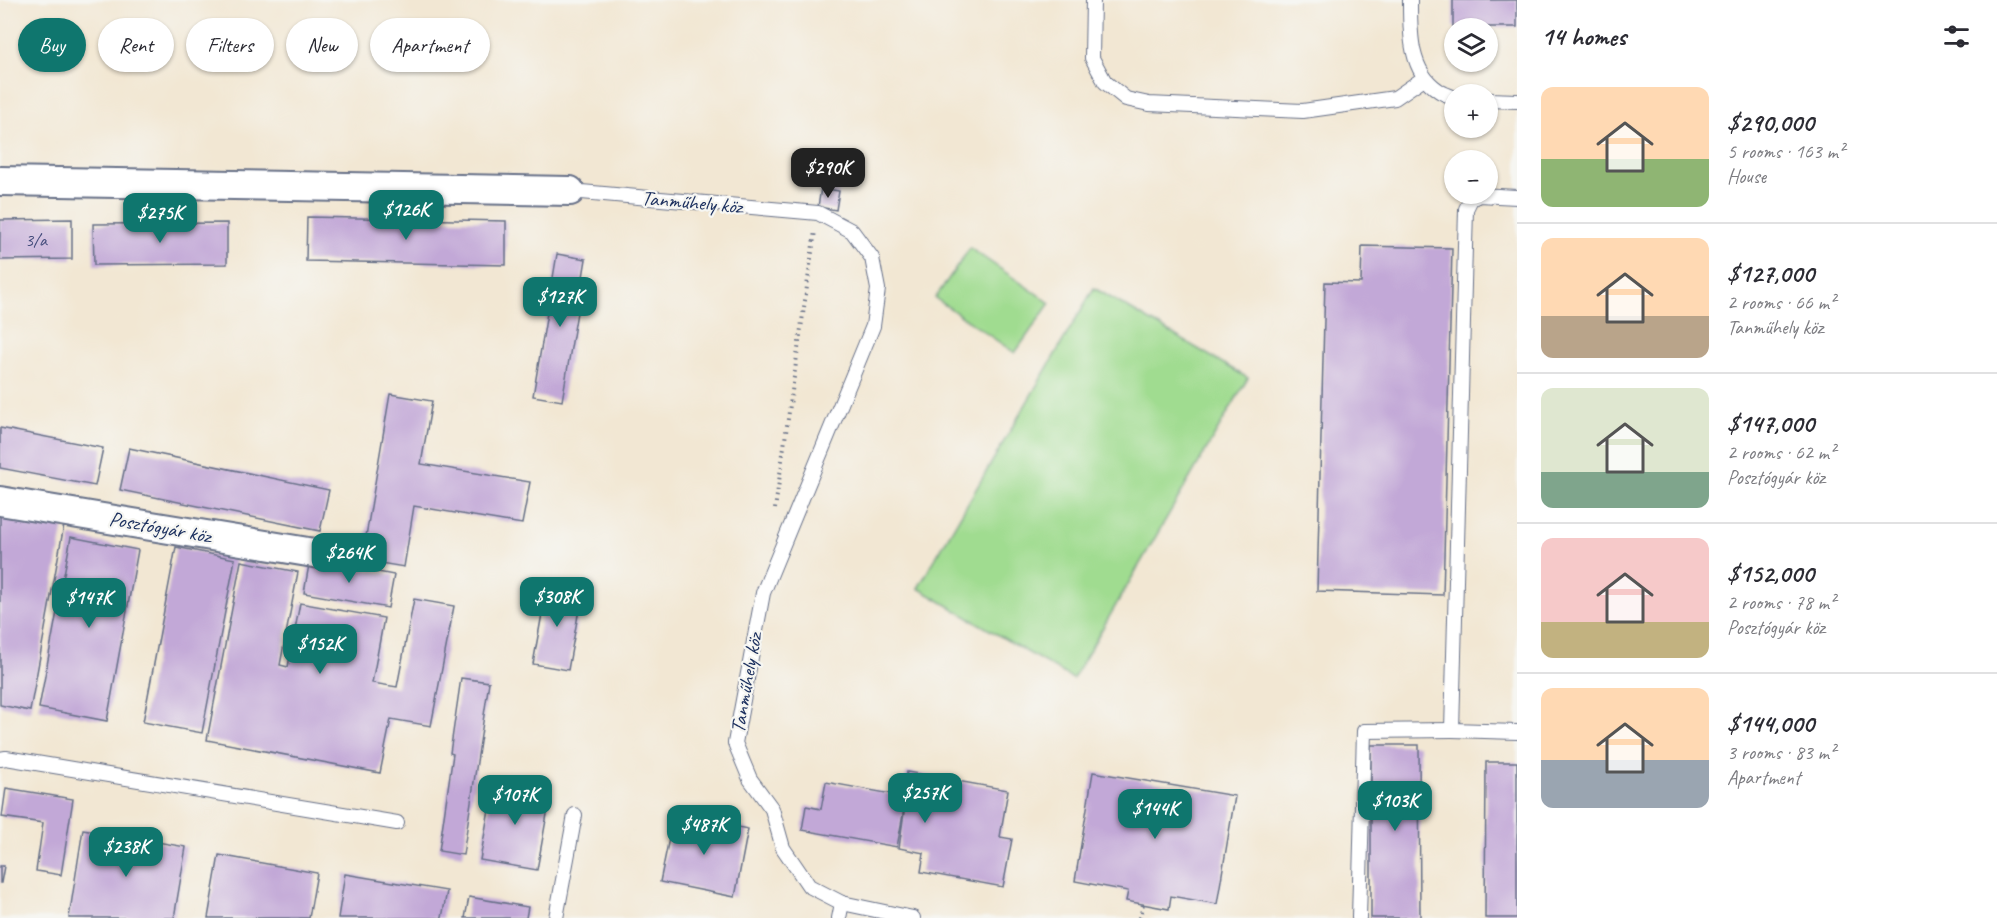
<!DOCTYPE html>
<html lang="en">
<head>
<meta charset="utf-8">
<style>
  :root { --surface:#fff; --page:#f7f7f7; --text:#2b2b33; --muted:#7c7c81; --line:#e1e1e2; --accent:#0f766e }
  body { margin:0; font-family:Caveat,sans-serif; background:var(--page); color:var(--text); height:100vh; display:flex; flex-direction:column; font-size:22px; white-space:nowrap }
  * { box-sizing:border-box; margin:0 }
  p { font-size:20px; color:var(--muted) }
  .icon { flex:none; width:33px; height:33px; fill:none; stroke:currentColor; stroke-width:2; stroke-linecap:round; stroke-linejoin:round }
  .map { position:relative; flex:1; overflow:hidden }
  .details { display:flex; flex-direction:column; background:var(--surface); width:480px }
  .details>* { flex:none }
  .banner { position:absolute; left:18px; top:18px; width:570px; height:54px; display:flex; gap:12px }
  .tools { position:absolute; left:1444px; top:18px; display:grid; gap:12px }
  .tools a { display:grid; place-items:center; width:54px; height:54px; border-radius:50%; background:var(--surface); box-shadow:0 2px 4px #0004; font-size:30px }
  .price { position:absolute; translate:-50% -51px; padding:0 14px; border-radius:12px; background:var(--accent); color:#fff; font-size:20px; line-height:39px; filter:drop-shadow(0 2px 3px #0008) }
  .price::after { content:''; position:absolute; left:50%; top:36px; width:18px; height:14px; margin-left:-9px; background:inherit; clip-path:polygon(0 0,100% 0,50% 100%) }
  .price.active { background:#222; color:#fff }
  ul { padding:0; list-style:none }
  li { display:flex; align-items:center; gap:18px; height:150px; padding:0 24px }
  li+li { border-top:2px solid var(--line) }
  li span { display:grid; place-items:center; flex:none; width:168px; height:120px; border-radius:12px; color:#555 }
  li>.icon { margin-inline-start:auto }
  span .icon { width:72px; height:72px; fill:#fffc; stroke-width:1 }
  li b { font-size:26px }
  h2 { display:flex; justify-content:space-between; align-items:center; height:72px; padding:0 24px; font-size:26px }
  .pill { padding:0 21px; border-radius:27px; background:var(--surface); box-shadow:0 2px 4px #0004; font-size:21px; line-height:54px }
  .pill.active { background:var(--accent); color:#fff }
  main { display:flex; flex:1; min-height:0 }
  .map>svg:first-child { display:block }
  .green { fill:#a0dc90; stroke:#5e8677; stroke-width:1.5 }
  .building { fill:#c2a8d7 }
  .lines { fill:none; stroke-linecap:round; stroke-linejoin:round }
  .service-casing { stroke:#666f87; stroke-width:16 }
  .minor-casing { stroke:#666f87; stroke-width:32 }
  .path { stroke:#666f87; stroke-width:4; stroke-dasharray:1.5 4.5; stroke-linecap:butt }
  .service { stroke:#fff; stroke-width:14 }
  .minor { stroke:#fff; stroke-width:28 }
  .labels { text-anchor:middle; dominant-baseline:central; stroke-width:4.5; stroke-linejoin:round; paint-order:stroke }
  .number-label { font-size:18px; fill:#454d7c }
  .street-label { font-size:21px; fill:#1b2f5e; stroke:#f6f6f2 }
</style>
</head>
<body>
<main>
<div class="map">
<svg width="1517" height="918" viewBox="0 0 1517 918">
  <rect width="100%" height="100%" fill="#f6f6f2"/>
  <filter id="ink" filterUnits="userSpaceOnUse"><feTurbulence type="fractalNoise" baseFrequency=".0167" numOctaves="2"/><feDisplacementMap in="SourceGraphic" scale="12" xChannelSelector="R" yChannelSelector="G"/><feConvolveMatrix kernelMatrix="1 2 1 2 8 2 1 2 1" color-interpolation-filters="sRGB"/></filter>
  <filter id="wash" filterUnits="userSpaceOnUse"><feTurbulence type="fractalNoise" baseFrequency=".008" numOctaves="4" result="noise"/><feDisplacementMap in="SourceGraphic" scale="24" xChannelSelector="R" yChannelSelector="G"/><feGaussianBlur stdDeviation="1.35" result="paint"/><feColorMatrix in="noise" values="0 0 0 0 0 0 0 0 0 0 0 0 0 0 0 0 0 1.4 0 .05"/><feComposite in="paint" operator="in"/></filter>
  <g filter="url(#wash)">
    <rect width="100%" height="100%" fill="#f2e7d3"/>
    <g class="green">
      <path d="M 970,248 L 1050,303 L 1015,353 L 935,298 Z"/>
      <path d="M 1094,288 L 1248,378 L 1073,679 L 918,588 Z"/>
    </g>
    <g id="blocks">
      <g class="building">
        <rect x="1453" y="0" width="64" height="27"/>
        <path d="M 821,188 L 839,191 L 836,210 L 818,207 Z"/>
        <path d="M 307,217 L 506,221 L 506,265 L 306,261 Z"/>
        <path d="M 72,219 L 72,259 L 0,260 L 0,220 Z"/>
        <path d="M 227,223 L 227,264 L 94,265 L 93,224 Z"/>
        <path d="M 1362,246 L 1452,248 L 1443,595 L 1317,591 L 1325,282 L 1361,283 Z"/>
        <path d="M 557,254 L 586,259 L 562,401 L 533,396 Z"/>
        <path d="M 390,394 L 432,401 L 421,464 L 530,482 L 522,524 L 414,506 L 404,567 L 362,560 Z"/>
        <path d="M 0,428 L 103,448 L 95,486 L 0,468 Z"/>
        <path d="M 129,448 L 329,490 L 320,531 L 120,490 Z"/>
        <path d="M 0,513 L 64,525 L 30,711 L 0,705 Z"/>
        <path d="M 71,537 L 138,550 L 107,721 L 39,708 Z"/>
        <path d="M 176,547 L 235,559 L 202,733 L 143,722 Z"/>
        <path d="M 310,559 L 394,575 L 388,608 L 304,593 Z"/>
        <path d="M 241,561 L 298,572 L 280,665 L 288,667 L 300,603 L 384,618 L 372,683 L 397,687 L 414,599 L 454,606 L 431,726 L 391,719 L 380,773 L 207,740 Z"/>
        <path d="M 547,586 L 582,593 L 568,670 L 533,664 Z"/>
        <path d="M 461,678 L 489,682 L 463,855 L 439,851 L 453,754 L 450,753 Z"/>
        <path d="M 1371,745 L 1419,745 L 1420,918 L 1371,918 Z"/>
        <path d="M 1486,762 L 1517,762 L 1517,918 L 1485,918 Z"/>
        <path d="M 907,772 L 1008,790 L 1000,837 L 1012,839 L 1003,887 L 921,872 L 924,853 L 899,848 L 907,792 L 897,847 L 802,830 L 806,806 L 821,809 L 826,782 L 902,796 Z"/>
        <path d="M 1093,772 L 1235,796 L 1217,904 L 1171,896 L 1169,909 L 1126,901 L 1128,891 L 1075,881 Z"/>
        <path d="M 494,781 L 551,792 L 537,870 L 480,860 Z"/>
        <path d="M 6,788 L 73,799 L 61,875 L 36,871 L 43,823 L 2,817 Z"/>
        <path d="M 674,814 L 748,829 L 735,897 L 660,882 Z"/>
        <path d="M 83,829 L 186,847 L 174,918 L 69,918 Z"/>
        <path d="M 219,855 L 317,873 L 309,918 L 208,918 Z"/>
        <path d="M 0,866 L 4,866 L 1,883 L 0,883 Z"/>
        <path d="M 345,874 L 447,891 L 442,918 L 338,918 Z"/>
        <path d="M 469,897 L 528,907 L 526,918 L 465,918 Z"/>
      </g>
    </g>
  </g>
  <g filter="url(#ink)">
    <use href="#blocks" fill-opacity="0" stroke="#666f87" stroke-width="1.5"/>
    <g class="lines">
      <defs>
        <g id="service">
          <path d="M 1093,0 L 1092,58 L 1105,82 L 1126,99 L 1149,104 L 1303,111 L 1395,98 L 1424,78"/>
          <path d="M 1410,0 C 1410,31 1409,71 1438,90 C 1443,94 1449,95 1455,98"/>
          <path d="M 1488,100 L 1517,101"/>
          <path d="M 570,191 L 818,213 L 852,231 L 872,258 L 878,289 L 873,326 L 763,593 L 735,743 L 750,779 L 772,809 L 783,848 L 809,886 L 842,903"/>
          <path d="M 1517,197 L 1479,195 L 1471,199 L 1466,209 L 1452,730 L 1517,732"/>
          <path d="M 0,759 L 6,758 L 397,823"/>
          <path d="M 556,918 L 575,815"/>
          <path d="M 839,918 L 842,903 L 913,918"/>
          <path d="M 1359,918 L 1364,731 L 1452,730"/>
        </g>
        <g id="minor">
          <path d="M 0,181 L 570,191"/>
          <path d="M 0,501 L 320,554"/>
        </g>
      </defs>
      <use href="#service" class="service-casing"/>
      <use href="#minor" class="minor-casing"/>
      <g class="path">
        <path d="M 775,509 L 815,231"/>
        <path d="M 1140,918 L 1143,904"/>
      </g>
      <use href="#service" class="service"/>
      <use href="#minor" class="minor"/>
    </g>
  </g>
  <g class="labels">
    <g class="number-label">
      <text x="36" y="240">3/a</text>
    </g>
    <g class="street-label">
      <text transform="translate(692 202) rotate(5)">Tanműhely köz</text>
      <text transform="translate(160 527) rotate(10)">Posztógyár köz</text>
      <text transform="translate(746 683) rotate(-80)">Tanműhely köz</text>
    </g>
  </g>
</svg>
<div class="tools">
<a><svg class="icon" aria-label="layers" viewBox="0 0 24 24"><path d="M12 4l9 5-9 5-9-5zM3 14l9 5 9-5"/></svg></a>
<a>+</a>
<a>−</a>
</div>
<b class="price active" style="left:828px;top:199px">$290K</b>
<b class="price" style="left:406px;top:241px">$126K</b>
<b class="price" style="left:160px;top:244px">$275K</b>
<b class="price" style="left:560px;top:328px">$127K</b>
<b class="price" style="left:349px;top:584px">$264K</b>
<b class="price" style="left:557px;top:628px">$308K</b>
<b class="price" style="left:89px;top:629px">$147K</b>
<b class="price" style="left:320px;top:675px">$152K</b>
<b class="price" style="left:925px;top:824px">$257K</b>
<b class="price" style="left:515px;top:826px">$107K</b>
<b class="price" style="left:1395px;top:832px">$103K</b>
<b class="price" style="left:1155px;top:840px">$144K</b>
<b class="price" style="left:704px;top:856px">$487K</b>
<b class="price" style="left:126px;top:878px">$238K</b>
<div class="banner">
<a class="pill active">Buy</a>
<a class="pill">Rent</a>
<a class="pill">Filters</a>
<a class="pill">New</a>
<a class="pill">Apartment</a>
</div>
</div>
<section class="details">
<h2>14 homes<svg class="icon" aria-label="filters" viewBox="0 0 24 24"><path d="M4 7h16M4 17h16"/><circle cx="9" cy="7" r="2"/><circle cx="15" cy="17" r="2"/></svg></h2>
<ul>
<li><span style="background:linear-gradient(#ffd9b3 60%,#8fb573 0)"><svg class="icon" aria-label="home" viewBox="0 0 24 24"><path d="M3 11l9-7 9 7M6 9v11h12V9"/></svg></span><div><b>$290,000</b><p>5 rooms · 163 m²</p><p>House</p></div></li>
<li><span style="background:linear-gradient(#ffd9b3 65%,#b9a48a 0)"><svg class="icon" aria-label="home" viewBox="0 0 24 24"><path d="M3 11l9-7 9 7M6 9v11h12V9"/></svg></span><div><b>$127,000</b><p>2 rooms · 66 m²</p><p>Tanműhely köz</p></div></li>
<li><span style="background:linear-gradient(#dfe7d0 70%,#7fa58c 0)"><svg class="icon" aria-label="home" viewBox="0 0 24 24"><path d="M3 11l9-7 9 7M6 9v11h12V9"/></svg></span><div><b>$147,000</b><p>2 rooms · 62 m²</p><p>Posztógyár köz</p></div></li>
<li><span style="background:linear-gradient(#f6c9c9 70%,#c2b280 0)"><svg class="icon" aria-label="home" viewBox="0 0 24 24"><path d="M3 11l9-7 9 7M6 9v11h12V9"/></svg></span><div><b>$152,000</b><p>2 rooms · 78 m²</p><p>Posztógyár köz</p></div></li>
<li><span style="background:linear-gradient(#ffd9b3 60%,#9aa5b1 0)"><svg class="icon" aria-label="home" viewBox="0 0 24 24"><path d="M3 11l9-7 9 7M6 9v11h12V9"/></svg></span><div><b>$144,000</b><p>3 rooms · 83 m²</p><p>Apartment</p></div></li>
</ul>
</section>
</main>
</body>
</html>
